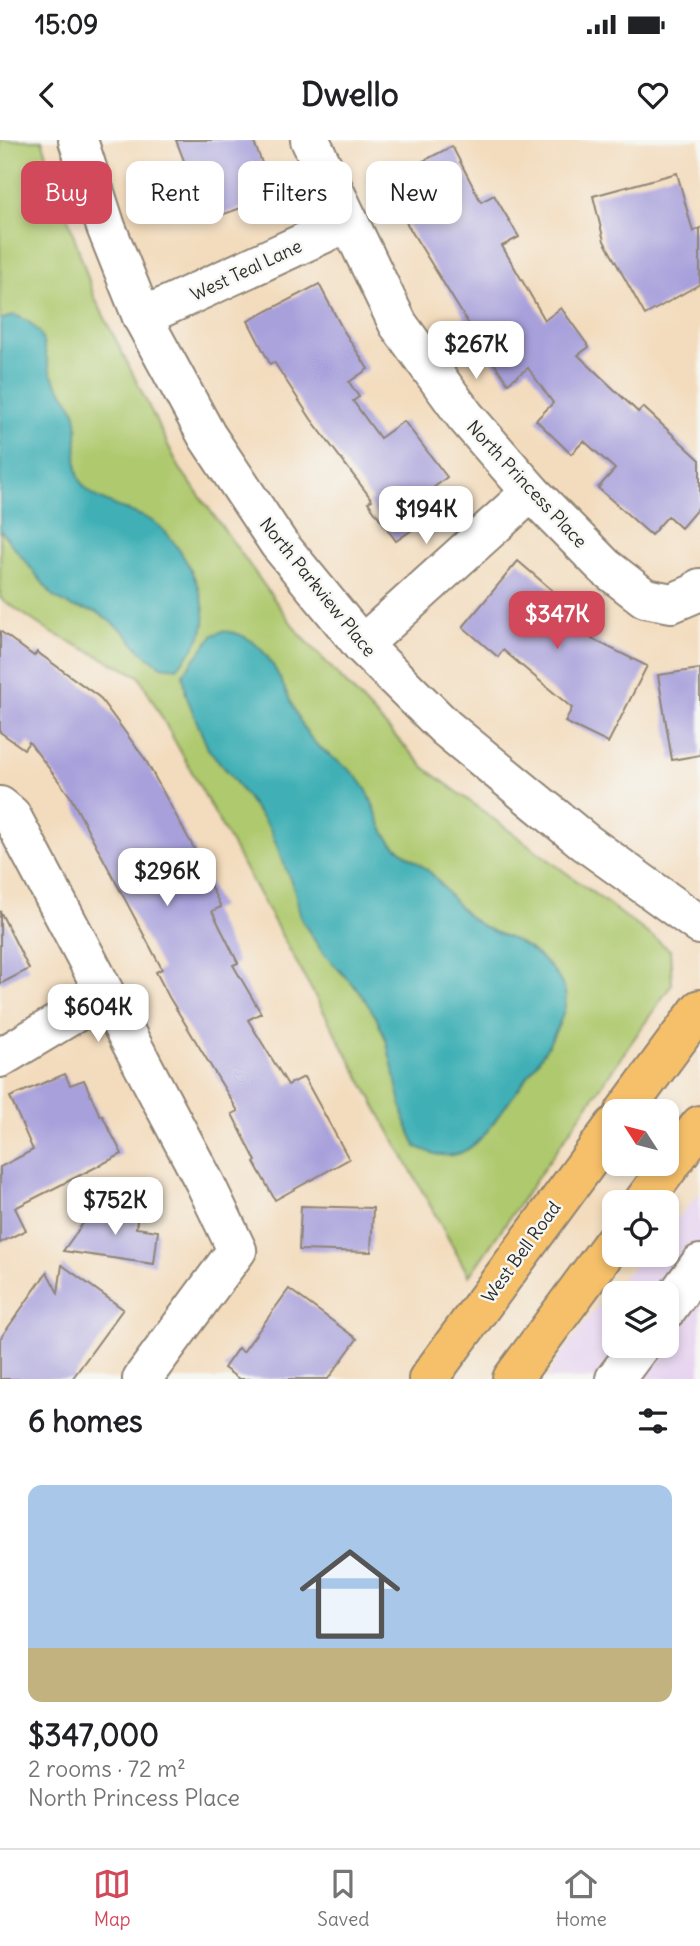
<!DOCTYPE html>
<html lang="en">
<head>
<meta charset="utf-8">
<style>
  :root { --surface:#fff; --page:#f6f6f6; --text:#202124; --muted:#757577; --line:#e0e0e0; --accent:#d1495b }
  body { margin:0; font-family:Delius,sans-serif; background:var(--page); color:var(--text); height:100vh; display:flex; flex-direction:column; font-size:26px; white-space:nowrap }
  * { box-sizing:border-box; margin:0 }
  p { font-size:23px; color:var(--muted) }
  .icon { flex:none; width:38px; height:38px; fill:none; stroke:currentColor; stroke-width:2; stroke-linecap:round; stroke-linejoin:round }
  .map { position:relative; height:1239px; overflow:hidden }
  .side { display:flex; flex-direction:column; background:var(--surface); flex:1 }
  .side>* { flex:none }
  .top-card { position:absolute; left:21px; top:21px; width:658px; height:63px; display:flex; gap:14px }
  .needle { width:46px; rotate:306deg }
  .fabs { position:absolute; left:602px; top:959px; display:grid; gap:14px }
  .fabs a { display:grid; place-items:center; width:77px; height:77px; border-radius:14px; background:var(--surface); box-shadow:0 4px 10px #0003; font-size:35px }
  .price { position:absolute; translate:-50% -60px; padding:0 16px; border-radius:14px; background:#fff; color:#222; font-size:23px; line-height:46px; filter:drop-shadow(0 2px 4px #0008) }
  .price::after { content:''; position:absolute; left:50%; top:42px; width:21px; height:16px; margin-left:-10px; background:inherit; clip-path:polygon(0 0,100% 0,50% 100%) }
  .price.active { background:var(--accent); color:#fff }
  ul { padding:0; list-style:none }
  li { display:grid; align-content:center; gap:14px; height:371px; padding:0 28px }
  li+li { border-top:2px solid var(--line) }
  li span { display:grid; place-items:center; height:217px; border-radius:14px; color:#555 }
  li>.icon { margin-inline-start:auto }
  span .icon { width:126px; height:126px; fill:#fffc; stroke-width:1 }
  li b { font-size:30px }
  h2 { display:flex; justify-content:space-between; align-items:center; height:84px; padding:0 28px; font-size:30px }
  .tag { padding:0 24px; border-radius:14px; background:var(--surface); box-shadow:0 4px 10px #0003; font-size:24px; line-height:63px }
  .tag.active { background:var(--accent); color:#fff }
  .status { display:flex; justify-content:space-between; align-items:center; height:49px; padding:0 35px; background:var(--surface); direction:ltr }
  .status svg { height:19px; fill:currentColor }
  header { display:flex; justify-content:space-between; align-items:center; height:91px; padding:0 28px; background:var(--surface); font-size:32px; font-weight:700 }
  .tab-bar { display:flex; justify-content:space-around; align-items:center; height:98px; border-top:2px solid var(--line); background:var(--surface); font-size:19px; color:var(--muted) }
  .tab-bar a { display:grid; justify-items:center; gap:4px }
  .tab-bar .active { color:var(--accent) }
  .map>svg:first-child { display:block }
  .built { fill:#e6d2f0; fill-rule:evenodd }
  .green { fill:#afc96e; stroke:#6d7a4c; stroke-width:2 }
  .water { fill:#3fb0b6; stroke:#356e70; stroke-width:2 }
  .building { fill:#a8a0db }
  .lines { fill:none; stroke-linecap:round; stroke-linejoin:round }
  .minor-casing { stroke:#8f8474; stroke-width:42 }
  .major-casing { stroke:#8f8474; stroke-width:42 }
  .minor { stroke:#fff; stroke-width:38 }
  .major { stroke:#f6c06b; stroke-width:38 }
  .labels { text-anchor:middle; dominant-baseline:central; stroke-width:5; stroke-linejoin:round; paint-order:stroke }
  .street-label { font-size:18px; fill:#2b2b2b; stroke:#f6f6f2 }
</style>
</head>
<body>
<div class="status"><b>15:09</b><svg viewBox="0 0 49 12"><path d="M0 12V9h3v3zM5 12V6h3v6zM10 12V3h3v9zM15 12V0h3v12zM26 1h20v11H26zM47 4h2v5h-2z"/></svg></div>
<header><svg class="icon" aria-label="back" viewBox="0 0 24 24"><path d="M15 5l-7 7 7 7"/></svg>Dwello<svg class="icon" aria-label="heart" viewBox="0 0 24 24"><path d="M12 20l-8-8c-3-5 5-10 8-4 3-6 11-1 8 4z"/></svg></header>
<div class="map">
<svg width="700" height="1239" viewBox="0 0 700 1239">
  <rect width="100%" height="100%" fill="#f6f6f2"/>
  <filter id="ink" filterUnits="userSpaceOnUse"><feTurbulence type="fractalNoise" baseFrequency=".0143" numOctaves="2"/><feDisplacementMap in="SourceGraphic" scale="14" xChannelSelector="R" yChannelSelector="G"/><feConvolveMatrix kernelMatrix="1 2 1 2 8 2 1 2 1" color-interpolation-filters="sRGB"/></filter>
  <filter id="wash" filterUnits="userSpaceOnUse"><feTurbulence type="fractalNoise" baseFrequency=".00686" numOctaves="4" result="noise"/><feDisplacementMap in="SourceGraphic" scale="28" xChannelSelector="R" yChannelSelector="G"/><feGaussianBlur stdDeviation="1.57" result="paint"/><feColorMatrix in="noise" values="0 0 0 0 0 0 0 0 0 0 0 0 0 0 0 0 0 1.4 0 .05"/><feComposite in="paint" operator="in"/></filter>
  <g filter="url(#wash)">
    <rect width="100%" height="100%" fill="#f3dcbd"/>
    <path class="built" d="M 700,1052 L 700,1239 L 548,1239 L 555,1223 L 600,1163 L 644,1115 L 667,1115 L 667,1090 ZM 614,1153 L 667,1153 L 667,1206 L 614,1206 Z"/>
    <path class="green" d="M 0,0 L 42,0 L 94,156 L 179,327 L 297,491 L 425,628 L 670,810 L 672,844 L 469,1136 L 139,536 L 50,492 L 0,458 Z"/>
    <g class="water">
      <path d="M 14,175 C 24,178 33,184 40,193 C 43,197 47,224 51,233 C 57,249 74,261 77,279 C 79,298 73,318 79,337 C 86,362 133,369 154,382 C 178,398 212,459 203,489 C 199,503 187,517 177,528 L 161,526 L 142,512 L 123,491 L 97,472 L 72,467 L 54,457 L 0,390 L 0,180 Z"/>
      <path d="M 223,491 C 281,495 283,570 316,604 C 331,619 352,627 364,646 C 375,662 378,688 392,703 C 404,715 421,723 433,735 C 446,749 456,767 472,779 C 485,789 499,794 514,800 C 533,809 559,831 565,852 C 573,882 517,950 499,975 C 486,994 468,1019 441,1015 C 433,1015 424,1009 416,1007 L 405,980 L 386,900 L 376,877 L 359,851 L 322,812 L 301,779 L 295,752 L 270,689 L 228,632 L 208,609 L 186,555 L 183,534 L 213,495 Z"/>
    </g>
    <g id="blocks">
      <g class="building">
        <path d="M 176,0 L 253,0 L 275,56 L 207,80 Z"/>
        <path d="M 452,6 L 481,62 L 494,55 L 519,97 L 502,106 L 545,180 L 561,168 L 589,207 L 578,215 L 638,272 L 643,267 L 700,320 L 700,366 L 681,388 L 668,376 L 651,395 L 598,348 L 615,329 L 584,301 L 571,314 L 536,280 L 553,263 L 528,228 L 508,243 L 486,212 L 407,84 L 385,41 Z"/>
        <path d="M 677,33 L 693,92 L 700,88 L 700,144 L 645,175 L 604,101 L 593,56 Z"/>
        <path d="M 319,144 L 342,188 L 368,229 L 349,242 L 359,257 L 353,261 L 380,298 L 404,281 L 447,337 L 432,349 L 445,367 L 396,401 L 368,362 L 372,360 L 311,279 L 274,222 L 270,224 L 248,181 Z"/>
        <path d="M 518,421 L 553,451 L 550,455 L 596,494 L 592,499 L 647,526 L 608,603 L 565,582 L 572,568 L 503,510 L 498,517 L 463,487 Z"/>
        <path d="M 0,491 L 34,516 L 37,512 L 99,557 L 145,619 L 196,712 L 194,713 L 221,767 L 212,771 L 238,823 L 233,825 L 261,873 L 248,880 L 288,945 L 304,937 L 349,1019 L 275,1060 L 254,1022 L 256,1021 L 232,974 L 238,971 L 169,857 L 156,832 L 162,829 L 70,656 L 29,602 L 24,609 L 0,592 Z"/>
        <path d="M 700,529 L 700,615 L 672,620 L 658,535 Z"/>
        <path d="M 0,771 L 29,829 L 0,844 Z"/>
        <path d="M 65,934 L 70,945 L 84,940 L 100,976 L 102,975 L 122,1014 L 15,1068 L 26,1090 L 0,1103 L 0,1027 L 33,1010 L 10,957 Z"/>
        <path d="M 301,1066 L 373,1068 L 371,1112 L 299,1110 Z"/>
        <path d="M 95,1067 L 138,1073 L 136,1088 L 158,1091 L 154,1124 L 63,1111 Z"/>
        <path d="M 62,1125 L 123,1169 L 72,1239 L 0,1239 L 0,1199 L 47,1132 L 58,1153 Z"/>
        <path d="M 289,1149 L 357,1199 L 328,1239 L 239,1239 L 224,1228 L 238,1208 L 243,1212 Z"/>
      </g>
    </g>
  </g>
  <g filter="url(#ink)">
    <use href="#blocks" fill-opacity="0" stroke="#8f8474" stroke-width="2"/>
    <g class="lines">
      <defs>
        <g id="minor">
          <path d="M 78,0 L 106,87 L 142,177 L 207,296 L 279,404 L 362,505 L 446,588 L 585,702 L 700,785"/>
          <path d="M 310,0 L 398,184 L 465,276 L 531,352 L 605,427 L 645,458 L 672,463 L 698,452 L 700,448"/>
          <path d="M 142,177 L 349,82"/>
          <path d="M 362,505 L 531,352"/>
          <path d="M 0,666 L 11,675 L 205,1043 L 237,1110 L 142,1239"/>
          <path d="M 0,918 L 105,855"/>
          <path d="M 667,1169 L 700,1124"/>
          <path d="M 615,1239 L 640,1206"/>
        </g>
        <g id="major">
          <path d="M 625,971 L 700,869"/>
          <path d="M 643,1062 L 700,985"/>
          <path d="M 428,1239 L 614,986"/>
          <path d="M 512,1239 L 614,1101"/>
        </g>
      </defs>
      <use href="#minor" class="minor-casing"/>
      <use href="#major" class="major-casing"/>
      <use href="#minor" class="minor"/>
      <use href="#major" class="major"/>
    </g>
  </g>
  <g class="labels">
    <g class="street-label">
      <text transform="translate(246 130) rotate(-25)">West Teal Lane</text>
      <text transform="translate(527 344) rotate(47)">North Princess Place</text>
      <text transform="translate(318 447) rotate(51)">North Parkview Place</text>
      <text transform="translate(521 1112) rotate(-54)">West Bell Road</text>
    </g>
  </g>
</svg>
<div class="fabs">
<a><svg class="needle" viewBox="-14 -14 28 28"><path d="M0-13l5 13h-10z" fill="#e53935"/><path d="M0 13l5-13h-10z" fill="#757577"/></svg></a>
<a><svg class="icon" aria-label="locate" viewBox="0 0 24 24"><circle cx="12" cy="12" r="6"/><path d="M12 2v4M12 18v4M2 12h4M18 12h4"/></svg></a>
<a><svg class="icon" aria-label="layers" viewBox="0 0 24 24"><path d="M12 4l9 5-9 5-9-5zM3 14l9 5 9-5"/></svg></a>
</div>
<b class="price" style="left:476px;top:241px">$267K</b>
<b class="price" style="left:426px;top:406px">$194K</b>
<b class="price active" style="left:557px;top:511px">$347K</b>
<b class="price" style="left:167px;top:768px">$296K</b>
<b class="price" style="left:98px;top:904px">$604K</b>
<b class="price" style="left:115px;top:1097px">$752K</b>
<div class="top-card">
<a class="tag active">Buy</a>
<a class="tag">Rent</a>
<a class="tag">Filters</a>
<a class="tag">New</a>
</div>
</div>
<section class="side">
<h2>6 homes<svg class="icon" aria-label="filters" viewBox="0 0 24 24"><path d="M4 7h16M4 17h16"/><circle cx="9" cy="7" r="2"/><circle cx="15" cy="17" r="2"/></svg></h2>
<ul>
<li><span style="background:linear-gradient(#a9c7e8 75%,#c2b280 0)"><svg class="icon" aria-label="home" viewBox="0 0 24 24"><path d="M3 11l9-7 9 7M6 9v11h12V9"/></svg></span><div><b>$347,000</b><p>2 rooms · 72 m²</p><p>North Princess Place</p></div></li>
</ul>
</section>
<nav class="tab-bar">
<a class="active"><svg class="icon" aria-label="map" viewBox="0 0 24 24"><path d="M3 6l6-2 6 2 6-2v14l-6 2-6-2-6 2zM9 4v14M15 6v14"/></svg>Map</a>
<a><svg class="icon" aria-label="saved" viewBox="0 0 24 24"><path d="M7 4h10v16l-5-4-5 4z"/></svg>Saved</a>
<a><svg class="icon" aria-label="home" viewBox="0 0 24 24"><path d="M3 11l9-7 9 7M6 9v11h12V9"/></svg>Home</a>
</nav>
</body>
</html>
